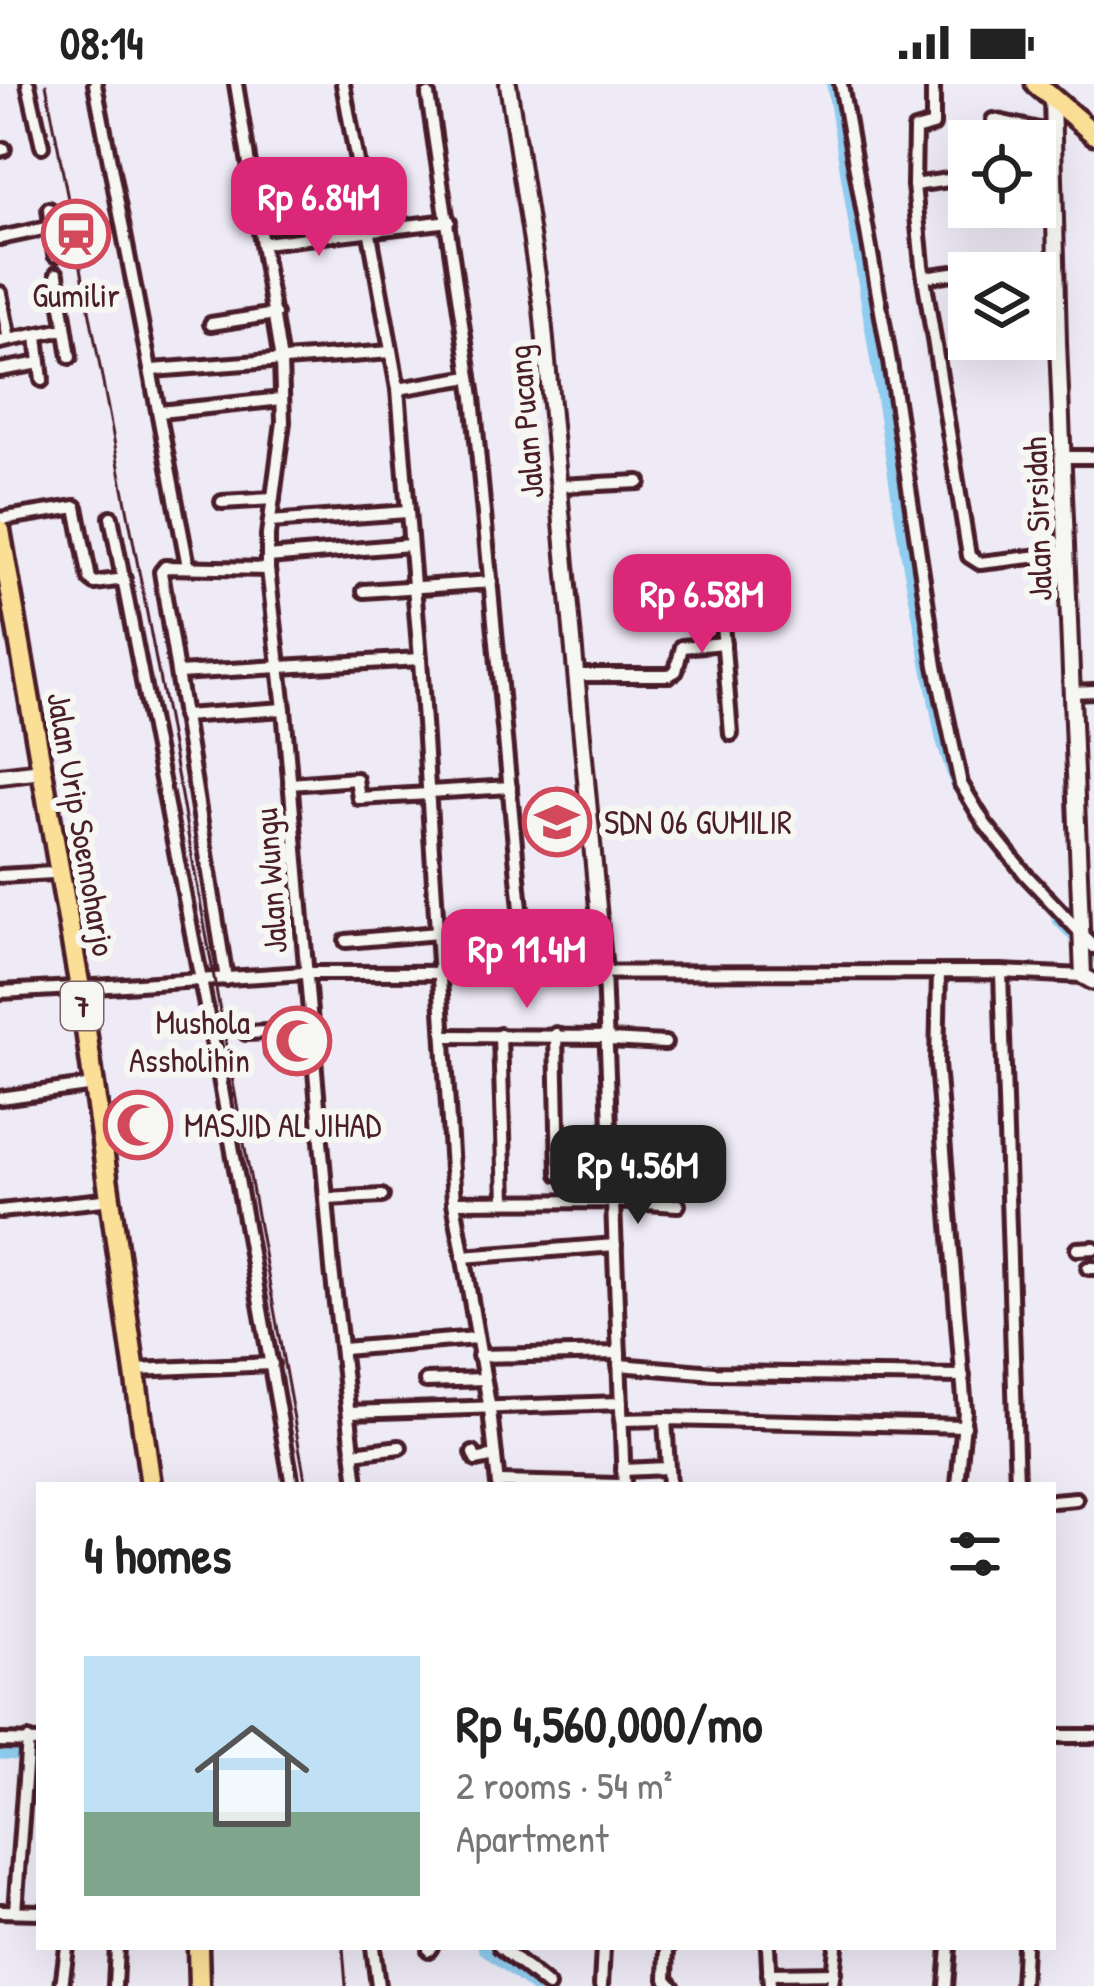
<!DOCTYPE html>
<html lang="en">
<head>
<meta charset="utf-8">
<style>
  :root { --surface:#fff; --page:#f2f2f2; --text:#222; --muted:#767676; --accent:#db2777 }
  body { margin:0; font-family:"Patrick Hand",sans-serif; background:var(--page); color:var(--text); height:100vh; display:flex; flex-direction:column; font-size:45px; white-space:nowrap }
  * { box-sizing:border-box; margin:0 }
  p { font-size:39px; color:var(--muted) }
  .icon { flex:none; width:66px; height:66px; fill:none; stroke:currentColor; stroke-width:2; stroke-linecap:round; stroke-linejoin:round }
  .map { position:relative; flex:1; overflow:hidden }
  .sheet { position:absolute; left:36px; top:1398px; width:1020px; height:468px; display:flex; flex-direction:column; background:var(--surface); border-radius:0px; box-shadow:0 12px 48px #0002 }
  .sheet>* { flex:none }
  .controls { position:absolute; left:948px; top:36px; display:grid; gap:24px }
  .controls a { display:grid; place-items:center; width:108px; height:108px; border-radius:0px; background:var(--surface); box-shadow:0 12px 48px #0002; font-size:60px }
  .price { position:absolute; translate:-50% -102px; padding:0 27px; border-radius:24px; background:var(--accent); color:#fff; font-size:39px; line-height:78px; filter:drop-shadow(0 3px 6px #0008) }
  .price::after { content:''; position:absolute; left:50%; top:72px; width:36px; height:27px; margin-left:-18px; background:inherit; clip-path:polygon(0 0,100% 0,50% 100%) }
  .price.current { background:#222; color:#fff }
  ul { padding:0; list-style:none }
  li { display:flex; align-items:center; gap:36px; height:300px; padding:0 48px }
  li span { display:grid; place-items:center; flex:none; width:336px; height:240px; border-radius:0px; color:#555 }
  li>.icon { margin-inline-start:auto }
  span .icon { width:144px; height:144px; fill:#fffc; stroke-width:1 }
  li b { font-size:51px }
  h2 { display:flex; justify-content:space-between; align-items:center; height:144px; padding:0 48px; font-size:51px }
  .status { display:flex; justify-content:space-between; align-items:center; height:84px; padding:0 60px; background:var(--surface); direction:ltr }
  .status svg { height:33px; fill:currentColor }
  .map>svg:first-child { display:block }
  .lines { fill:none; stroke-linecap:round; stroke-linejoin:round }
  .river { stroke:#8fccef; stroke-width:15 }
  .minor-casing { stroke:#4a1f2b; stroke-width:20 }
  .tertiary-casing { stroke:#4a1f2b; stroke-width:22 }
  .trunk-casing { stroke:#4a1f2b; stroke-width:27 }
  .minor { stroke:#f6f6f2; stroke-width:10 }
  .tertiary { stroke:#f6f6f2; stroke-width:14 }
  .trunk { stroke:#fbdf96; stroke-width:18 }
  .rail { stroke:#4a1f2b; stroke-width:3 }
  .labels { text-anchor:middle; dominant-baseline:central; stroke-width:12; stroke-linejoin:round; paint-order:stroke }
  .shield { fill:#f6f6f2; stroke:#7e6067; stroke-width:3 }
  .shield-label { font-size:30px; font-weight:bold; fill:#4a1f2b }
  .poi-label { font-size:33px; fill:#4a1f2b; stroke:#f6f6f2; text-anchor:start }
  .street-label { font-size:33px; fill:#4a1f2b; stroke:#f6f6f2 }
</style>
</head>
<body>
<div class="status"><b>08:14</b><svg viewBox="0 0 49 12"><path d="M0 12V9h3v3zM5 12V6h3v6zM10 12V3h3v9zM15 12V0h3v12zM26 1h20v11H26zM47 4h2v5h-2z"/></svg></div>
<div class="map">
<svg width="1094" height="1902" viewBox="0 0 1094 1902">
  <rect width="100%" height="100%" fill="#eeeaf6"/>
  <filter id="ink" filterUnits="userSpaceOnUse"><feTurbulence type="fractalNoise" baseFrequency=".00833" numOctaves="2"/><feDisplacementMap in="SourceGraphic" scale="24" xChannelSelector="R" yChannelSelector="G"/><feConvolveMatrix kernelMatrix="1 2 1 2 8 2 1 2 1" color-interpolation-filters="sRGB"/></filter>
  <g filter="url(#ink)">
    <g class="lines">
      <g class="river">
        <path d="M 834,0 L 908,469 L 943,654 L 958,701"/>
        <path d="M 1059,834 L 1094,871"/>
        <path d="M 0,1668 L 39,1670"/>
        <path d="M 485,1863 L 536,1902"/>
      </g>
      <defs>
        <g id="minor">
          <path d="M 28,0 L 42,62"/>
          <path d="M 95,0 L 188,482"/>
          <path d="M 236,0 L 281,277 L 283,338 L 268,451 L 268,485 L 284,625 L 332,1185 L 357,1401"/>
          <path d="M 343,0 L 398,305 L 420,575 L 454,1118"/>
          <path d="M 841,0 L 890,278 L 936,582 L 961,700 L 985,740 L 1025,790 L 1094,863"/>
          <path d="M 933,0 L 933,41 L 915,46 L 914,101 L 922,181 L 969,472 L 980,479 L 1066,469"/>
          <path d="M 428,11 L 473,313 L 527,889"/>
          <path d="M 993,36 L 1053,49"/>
          <path d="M 0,66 L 4,65"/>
          <path d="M 1035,86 L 1054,85"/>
          <path d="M 914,101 L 969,93"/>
          <path d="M 49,125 L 55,171"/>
          <path d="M 0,154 L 52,143"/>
          <path d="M 264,159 L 449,137"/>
          <path d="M 57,190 L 70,273"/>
          <path d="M 924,193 L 1017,180"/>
          <path d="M 0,209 L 9,256 L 0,258"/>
          <path d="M 211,240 L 275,230"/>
          <path d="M 37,252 L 42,296"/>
          <path d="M 9,256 L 65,245"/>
          <path d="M 0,286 L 40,279"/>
          <path d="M 152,286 L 391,268"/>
          <path d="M 398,305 L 470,293"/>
          <path d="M 160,328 L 282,315"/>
          <path d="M 1062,373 L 1094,373"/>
          <path d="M 558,402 L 639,398"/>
          <path d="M 222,418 L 273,415"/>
          <path d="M 111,433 L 220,994 L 292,1401"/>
          <path d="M 0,435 L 76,423 L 90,495 L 95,499 L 124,495"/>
          <path d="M 270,438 L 407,428"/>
          <path d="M 268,473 L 410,461"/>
          <path d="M 718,490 L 731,650"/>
          <path d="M 364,507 L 491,498"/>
          <path d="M 178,589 L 420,575"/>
          <path d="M 579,591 L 669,591 L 676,587 L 682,563 L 724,559"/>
          <path d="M 1071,608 L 1094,607"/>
          <path d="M 183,632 L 284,625"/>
          <path d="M 290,700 L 356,695 L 359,714 L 429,710"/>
          <path d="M 429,708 L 510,703"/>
          <path d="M 0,792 L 53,789"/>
          <path d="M 346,857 L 438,849"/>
          <path d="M 604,888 L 624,1401"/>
          <path d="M 1001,888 L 1017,1401"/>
          <path d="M 939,889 L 937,980 L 965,1327 L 958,1401"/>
          <path d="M 226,895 L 161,488 L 165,483 L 268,485"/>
          <path d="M 80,904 L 304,889 L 1001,888 L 1083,892"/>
          <path d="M 0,908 L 74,904"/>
          <path d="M 246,949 L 311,946"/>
          <path d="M 556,950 L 559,1090"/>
          <path d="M 500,951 L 505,1117"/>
          <path d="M 444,952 L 609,953"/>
          <path d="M 609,956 L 665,959"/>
          <path d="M 272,969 L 313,968"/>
          <path d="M 0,1014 L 87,1002"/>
          <path d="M 327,1115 L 382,1112"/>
          <path d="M 0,1127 L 103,1116"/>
          <path d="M 1077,1165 L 1094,1164"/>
          <path d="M 463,1173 L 615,1161"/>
          <path d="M 1088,1184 L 1094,1184"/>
          <path d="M 343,1265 L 476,1254"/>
          <path d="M 479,1272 L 619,1269"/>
          <path d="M 619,1281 L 714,1289 L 963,1292"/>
          <path d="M 135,1286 L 272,1280"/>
          <path d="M 426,1297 L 484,1295"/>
          <path d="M 350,1328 L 621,1319"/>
          <path d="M 621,1336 L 665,1335"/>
          <path d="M 354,1369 L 400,1363"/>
          <path d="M 473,1369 L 476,1376 L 495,1372"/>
          <path d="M 623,1386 L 667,1384"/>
          <path d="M 498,1398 L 618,1401"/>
          <path d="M 498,1401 L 490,1326 L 454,1118 L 614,1117 L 678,1121"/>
          <path d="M 669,1401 L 665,1335 L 965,1342"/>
          <path d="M 1053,1417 L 1076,1415"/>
          <path d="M 1053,1652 L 1094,1652"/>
          <path d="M 0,1657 L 39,1658"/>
          <path d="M 0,1827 L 39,1828"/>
          <path d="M 15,1827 L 28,1656"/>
          <path d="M 373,1863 L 378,1902"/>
          <path d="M 500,1863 L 548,1902"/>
          <path d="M 667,1863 L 666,1895 L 672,1902"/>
          <path d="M 768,1863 L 770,1902"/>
          <path d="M 429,1866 L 431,1863"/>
          <path d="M 769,1890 L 834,1889"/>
          <path d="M 62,1902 L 67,1863"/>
          <path d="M 115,1902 L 117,1863"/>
          <path d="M 601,1902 L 603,1863"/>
          <path d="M 832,1902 L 836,1863"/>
          <path d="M 946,1902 L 949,1863"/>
          <path d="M 1022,1902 L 1024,1863"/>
        </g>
        <g id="tertiary">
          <path d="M 508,0 L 542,224 L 604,888"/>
          <path d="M 1052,13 L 1058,258 L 1083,892 L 1094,898"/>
          <path d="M 0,692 L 42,687"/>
        </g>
        <g id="trunk">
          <path d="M 1036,0 L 1094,50"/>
          <path d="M 0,446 L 80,904 L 151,1401"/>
          <path d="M 198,1863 L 199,1902"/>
        </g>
      </defs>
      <use href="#minor" class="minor-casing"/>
      <use href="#tertiary" class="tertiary-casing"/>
      <use href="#trunk" class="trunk-casing"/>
      <use href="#minor" class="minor"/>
      <use href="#tertiary" class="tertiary"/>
      <use href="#trunk" class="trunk"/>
      <g class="rail">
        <path d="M 46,0 L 166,629 L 306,1401"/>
        <path d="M 343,1863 L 346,1902"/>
      </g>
    </g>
  </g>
  <defs>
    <symbol id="station-ring" viewBox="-11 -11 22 22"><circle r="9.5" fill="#f6f6f2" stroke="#d1495b" stroke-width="1.5"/><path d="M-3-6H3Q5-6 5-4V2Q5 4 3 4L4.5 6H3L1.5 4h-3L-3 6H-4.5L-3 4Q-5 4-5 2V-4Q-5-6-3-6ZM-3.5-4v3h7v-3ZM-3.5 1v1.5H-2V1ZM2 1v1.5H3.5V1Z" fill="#d1495b"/></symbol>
    <symbol id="school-ring" viewBox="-11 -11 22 22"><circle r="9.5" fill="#f6f6f2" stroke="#d1495b" stroke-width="1.5"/><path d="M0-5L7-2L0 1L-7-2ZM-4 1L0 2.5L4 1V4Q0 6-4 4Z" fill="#d1495b"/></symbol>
    <symbol id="mosque-ring" viewBox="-11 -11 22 22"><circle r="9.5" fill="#f6f6f2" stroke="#d1495b" stroke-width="1.5"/><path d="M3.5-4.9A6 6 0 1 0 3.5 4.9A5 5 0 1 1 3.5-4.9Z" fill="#d1495b"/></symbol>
  </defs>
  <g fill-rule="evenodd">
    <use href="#station-ring" x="38" y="112" width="76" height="76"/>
    <use href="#school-ring" x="519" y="700" width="76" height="76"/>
    <use href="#mosque-ring" x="259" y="919" width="76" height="76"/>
    <use href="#mosque-ring" x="100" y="1003" width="76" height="76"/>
  </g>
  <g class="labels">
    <rect class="shield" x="61" y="898" width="42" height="48" rx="9"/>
    <g class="shield-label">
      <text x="82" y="922">7</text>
    </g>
    <g class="poi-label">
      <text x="76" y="211" text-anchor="middle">Gumilir</text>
      <text x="604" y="738">SDN 06 GUMILIR</text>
      <text x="250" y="938" text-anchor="end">Mushola<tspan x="250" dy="38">Assholihin</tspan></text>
      <text x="184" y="1041">MASJID AL JIHAD</text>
    </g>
    <g class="street-label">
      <text transform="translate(525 338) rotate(-95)">Jalan Pucang</text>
      <text transform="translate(1037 435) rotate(-92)">Jalan Sirsidah</text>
      <text transform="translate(82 740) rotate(80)">Jalan Urip Soemoharjo</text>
      <text transform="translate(270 797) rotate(-94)">Jalan Wungu</text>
    </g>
  </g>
</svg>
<div class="controls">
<a><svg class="icon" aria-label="locate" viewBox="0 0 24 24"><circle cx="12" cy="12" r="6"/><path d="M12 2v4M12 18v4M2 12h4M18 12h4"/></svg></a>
<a><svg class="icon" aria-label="layers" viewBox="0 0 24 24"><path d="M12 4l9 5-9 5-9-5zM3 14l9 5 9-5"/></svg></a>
</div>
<b class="price" style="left:319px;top:175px">Rp 6.84M</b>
<b class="price" style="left:702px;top:572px">Rp 6.58M</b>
<b class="price" style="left:527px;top:927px">Rp 11.4M</b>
<b class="price current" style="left:638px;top:1143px">Rp 4.56M</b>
<section class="sheet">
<h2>4 homes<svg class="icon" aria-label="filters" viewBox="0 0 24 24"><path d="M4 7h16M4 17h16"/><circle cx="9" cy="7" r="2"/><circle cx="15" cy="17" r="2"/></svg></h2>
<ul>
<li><span style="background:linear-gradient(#bfe0f5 65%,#7fa58c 0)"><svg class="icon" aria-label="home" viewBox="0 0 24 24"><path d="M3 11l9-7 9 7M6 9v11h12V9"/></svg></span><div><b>Rp 4,560,000/mo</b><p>2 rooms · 54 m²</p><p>Apartment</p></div></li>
</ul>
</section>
</div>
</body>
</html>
